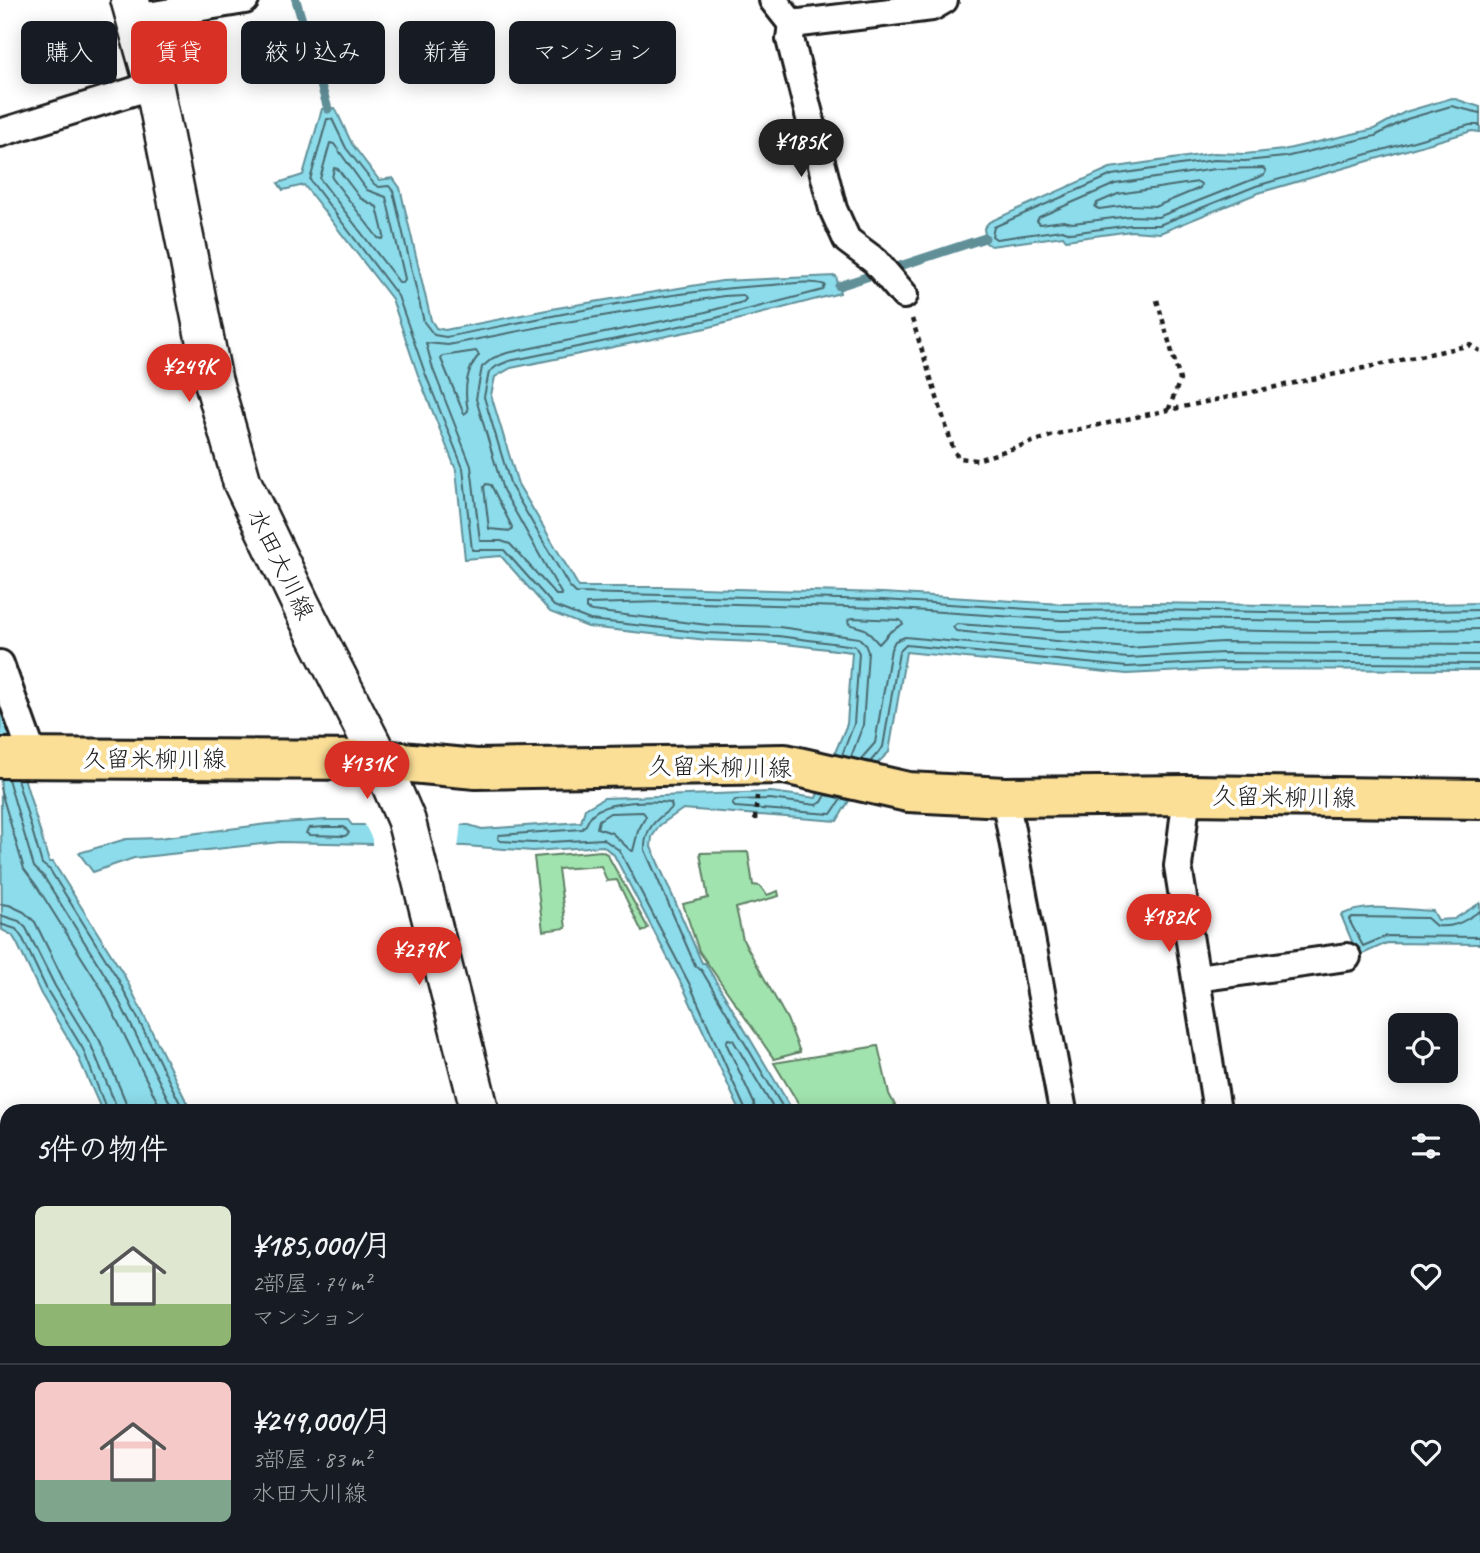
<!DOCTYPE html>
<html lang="ja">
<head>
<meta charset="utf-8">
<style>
  :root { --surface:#171b24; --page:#242831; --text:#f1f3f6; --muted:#9ea1a6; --line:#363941; --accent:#d93025 }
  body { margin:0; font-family:Caveat,"Klee One",sans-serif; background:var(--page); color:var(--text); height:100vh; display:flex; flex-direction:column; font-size:26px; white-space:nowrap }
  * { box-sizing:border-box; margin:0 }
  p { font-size:23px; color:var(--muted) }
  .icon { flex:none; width:38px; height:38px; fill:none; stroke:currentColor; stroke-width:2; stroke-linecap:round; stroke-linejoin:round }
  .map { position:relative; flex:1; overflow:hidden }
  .details { position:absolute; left:0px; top:1104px; width:1480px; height:450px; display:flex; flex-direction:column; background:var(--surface); border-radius:21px 21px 0 0; box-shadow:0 4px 18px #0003 }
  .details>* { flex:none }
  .top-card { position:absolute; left:21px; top:21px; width:700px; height:63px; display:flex; gap:14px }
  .fabs { position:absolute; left:1388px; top:1013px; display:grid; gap:14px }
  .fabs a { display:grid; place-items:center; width:70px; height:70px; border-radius:10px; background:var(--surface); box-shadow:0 4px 18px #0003; font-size:35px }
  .price { position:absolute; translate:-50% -60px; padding:0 16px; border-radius:24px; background:var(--accent); color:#fff; font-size:23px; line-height:46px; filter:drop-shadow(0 2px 4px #0008) }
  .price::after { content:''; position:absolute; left:50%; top:42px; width:21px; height:16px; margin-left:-10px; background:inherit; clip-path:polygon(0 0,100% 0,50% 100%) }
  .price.selected { background:#222; color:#fff }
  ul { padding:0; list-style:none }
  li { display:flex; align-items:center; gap:21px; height:175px; padding:0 35px }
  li+li { border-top:2px solid var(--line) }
  li span { display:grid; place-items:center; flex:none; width:196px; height:140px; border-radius:10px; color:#555 }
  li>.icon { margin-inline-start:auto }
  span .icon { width:84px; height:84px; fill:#fffc; stroke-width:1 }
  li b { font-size:30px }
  h2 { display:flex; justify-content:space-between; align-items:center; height:84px; padding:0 35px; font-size:30px }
  .tag { padding:0 24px; border-radius:10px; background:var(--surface); box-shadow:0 4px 18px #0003; font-size:24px; line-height:63px }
  .tag.selected { background:var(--accent); color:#fff }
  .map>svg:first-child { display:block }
  .green { fill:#a1e3ae; stroke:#5e8065; stroke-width:2 }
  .water { fill:#8ddceb; stroke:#608f98; stroke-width:2 }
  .pier { fill:#fff }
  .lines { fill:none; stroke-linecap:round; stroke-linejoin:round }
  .shore { stroke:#49696f; stroke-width:2 }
  .stream { stroke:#608f98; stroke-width:9 }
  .street-casing { stroke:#1c1c1c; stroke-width:32 }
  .secondary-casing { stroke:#1c1c1c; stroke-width:42 }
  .primary-casing { stroke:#1c1c1c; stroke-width:44 }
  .path { stroke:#1c1c1c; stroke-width:4.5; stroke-dasharray:5 5; stroke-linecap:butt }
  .street { stroke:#fff; stroke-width:26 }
  .secondary { stroke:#fff; stroke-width:37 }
  .primary { stroke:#fbdf96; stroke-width:38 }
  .labels { text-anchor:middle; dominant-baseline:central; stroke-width:7; stroke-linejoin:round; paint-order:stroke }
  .street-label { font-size:24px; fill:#1c1c1c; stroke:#fff }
</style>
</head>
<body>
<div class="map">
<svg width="1480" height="1553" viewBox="0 0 1480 1553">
  <rect width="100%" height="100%" fill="#fff"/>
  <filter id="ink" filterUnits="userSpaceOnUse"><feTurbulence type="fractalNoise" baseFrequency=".0143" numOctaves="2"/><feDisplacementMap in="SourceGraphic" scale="14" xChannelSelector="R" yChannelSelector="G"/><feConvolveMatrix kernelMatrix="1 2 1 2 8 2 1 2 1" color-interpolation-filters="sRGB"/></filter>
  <g filter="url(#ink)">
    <g class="green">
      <path d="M 601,851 L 607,854 L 648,928 L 642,932 L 617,880 L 607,881 L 601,866 L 558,869 L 566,928 L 543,931 L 534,857 Z"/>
      <path d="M 748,852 L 753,885 L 760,886 L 767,895 L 778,891 L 779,896 L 736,908 L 743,940 L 787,1019 L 800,1052 L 774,1059 L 699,951 L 683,904 L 708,898 L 700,853 Z"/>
      <path d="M 878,1046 L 889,1094 L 898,1111 L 803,1111 L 774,1063 Z"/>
    </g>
    <g class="water">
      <path d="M 1452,98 L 1480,107 L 1480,132 L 1472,131 L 1258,193 L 1160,233 L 1131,231 L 1066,240 L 1063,236 L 991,246 L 986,243 L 984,228 L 989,222 L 1110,168 L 1214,153 L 1245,154 L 1283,150 L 1374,129 L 1405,112 Z"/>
      <path d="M 335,108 L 352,144 L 379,180 L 393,178 L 400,188 L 431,320 L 436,328 L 445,330 L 557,308 L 722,281 L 836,276 L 840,293 L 706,328 L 511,368 L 495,377 L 491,395 L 518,484 L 579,587 L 664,587 L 883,593 L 1062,604 L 1153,603 L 1322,606 L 1480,603 L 1480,670 L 1223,669 L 1127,674 L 906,652 L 889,752 C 868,771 851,796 837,821 L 683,809 L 660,825 L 652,837 L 651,847 L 702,963 L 705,963 L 793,1111 L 740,1111 L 684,989 L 614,855 L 603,846 L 533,851 L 465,846 L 280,842 L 134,858 L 93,872 L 79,853 L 126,839 L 159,838 L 267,824 L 326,820 L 348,820 L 352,825 L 469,825 L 482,829 L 581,822 L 585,809 L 604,798 L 771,792 L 816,798 L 847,724 L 852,652 L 777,643 L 707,640 L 588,627 L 550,612 L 501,556 L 465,559 L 456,470 L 418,375 L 392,299 L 304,185 L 283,190 L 278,183 L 303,175 L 322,109 Z"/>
      <path d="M 0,696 L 49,862 L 53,862 L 124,975 L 191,1111 L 102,1111 L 76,1052 L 41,994 L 17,943 L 12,935 L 2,930 Z"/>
      <path d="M 1480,903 L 1480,944 L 1387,943 L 1358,956 L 1341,915 C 1367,902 1405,910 1433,911 L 1438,920 L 1454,919 Z"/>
      <path d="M 315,1547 L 397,1547 L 400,1553 L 317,1553 Z"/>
    </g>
    <path class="pier" d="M 363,821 L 461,822 L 458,849 L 372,847 L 372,839 Z"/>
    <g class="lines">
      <g class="shore">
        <path d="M 1480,113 L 1451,106 L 1407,119 L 1375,136 L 1285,157 L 1245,161 L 1214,160 L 1112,175 L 994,227 L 992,236 L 996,239 L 1062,230 L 1071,233 L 1131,225 L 1159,225 L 1256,186 L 1470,125 L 1480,125"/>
        <path d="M 330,143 L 334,144 L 367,190 L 386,197 L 405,279 L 403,283 L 399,282 L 320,179 Z"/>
        <path d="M 334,168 L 338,169 L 360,198 L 377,207 L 384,236 L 383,239 L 378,238 L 332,178 Z"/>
        <path d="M 1263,168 L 1266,171 L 1264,175 L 1158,217 L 1130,216 L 1073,223 L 1063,221 L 1040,224 L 1037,221 L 1039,217 L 1115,184 L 1215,169 Z"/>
        <path d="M 1198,182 L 1201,184 L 1200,188 L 1157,206 L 1129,205 L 1099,209 L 1095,207 L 1097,203 L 1118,194 Z"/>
        <path d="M 724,296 L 743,295 L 746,299 L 743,302 L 702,313 L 507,353 L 493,358 L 482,367 L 476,399 L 503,490 L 562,595 L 556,595 L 510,544 L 501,541 L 480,541 L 471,466 L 433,369 L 426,343 L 448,345 L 560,323 Z"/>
        <path d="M 476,351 L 479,355 C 465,371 464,391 468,411 L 464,414 L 441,359 L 443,356 Z"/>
        <path d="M 486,484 L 491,485 L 512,527 L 511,531 L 489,529 L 484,487 Z"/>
        <path d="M 851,618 L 900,620 L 903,624 L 890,632 L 879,644 L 865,629 L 849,624 L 848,620 Z"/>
        <path d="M 1480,629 L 1322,632 L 1153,629 L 1061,631 L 957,624 L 953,627 L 956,631 L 1128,648 L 1223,642 L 1480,644"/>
        <path d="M 842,755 L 854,724 L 859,653 L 855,646 L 778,636 L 707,633 L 590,620 L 554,606 L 504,550 L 472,550 L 463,468 L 425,373 L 398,296 L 310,180 L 327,119 L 332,119 L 346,148 L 374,184 L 379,187 L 389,186 L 393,191 L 424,322 L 434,335 L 446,337 C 554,316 663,291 773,285 C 788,284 811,280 825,285 L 823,290 L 704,321 L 509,361 L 497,366 L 489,372 L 484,397 L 511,486 L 569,586 L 576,593 L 883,600 L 1062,611 L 1153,610 L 1322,613 L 1480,610"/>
        <path d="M 851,757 L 863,725 L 868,652 L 865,644 L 859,638 L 779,627 L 708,625 L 592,611 L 586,609 L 586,604 L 663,602 L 883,608 L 1061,620 L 1153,619 L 1322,621 L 1480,619"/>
        <path d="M 860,760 L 875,743 L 891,649 L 895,641 L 905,637 L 1128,658 L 1223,653 L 1480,655"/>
        <path d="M 870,762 L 883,747 L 899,652 L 906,645 L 1127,667 L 1223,662 L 1480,664"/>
        <path d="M 8,779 L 34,867 L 44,877 L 110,983 L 174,1111"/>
        <path d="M 17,779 L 42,864 L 50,870 L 118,979 L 184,1111"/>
        <path d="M 0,788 L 24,869 L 36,885 L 101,988 L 162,1111"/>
        <path d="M 826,795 L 822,802 L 816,805 L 770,799 L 735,800 L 732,804 L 735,807 L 831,814 L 842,798"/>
        <path d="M 643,812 L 646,816 L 638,831 L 633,851 L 630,850 L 612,833 L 597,828 L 599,820 L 610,813 Z"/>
        <path d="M 326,827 L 344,827 L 349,833 L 345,836 L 309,835 L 306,833 L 309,828 Z"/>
        <path d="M 0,904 L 9,905 L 24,912 L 35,922 L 64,981 L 100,1041 L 125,1100 L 127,1111"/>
        <path d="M 1480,911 C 1464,921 1456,928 1436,926 L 1427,918 L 1352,917 L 1349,920 L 1363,946 L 1387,936 L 1480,937"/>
        <path d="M 0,915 L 19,921 L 26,928 L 55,986 L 91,1045 L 115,1103 L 116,1111"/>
        <path d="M 0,924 L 16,929 L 23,939 L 47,990 L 83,1049 L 107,1111"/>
        <path d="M 746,1111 L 690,985 L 619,850 L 603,839 L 533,843 L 501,841 L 498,839 L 499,835 L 582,829 C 589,824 588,816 595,812 C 610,801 653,800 671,803 L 672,808 C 656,819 644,829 645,850 L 695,965 L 702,971 L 785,1111"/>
        <path d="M 755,1111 L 754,1103 L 726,1043 L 728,1039 L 733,1040 L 775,1111"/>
      </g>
      <g class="stream">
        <path d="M 296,0 L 328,109"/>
        <path d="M 839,286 L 985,238"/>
      </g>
      <defs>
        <g id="street">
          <path d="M 773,0 L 792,24 L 790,39 L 833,209 L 847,240 L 875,261 L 904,295"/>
          <path d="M 135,18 L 245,0"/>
          <path d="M 792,24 L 932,7 L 944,0"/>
          <path d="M 0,133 L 154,85"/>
          <path d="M 0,664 L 34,759"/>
          <path d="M 1187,795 L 1178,866 L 1217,1111"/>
          <path d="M 1005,797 L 1063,1111"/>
          <path d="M 1197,978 L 1347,957"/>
          <path d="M 1474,1144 L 1480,1144"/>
          <path d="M 1474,1278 L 1480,1277"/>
          <path d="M 0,1549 L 1,1553"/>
        </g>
        <g id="secondary">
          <path d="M 130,0 L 154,85 L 213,380 L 242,482 L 302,607 L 380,760 L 406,820 L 480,1111"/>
          <path d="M 646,1547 L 648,1553"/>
        </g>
        <path id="primary" d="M 0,758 L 380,760 L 476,769 L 785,764 L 908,792 L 1005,797 L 1187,795 L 1480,799"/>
      </defs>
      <use href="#street" class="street-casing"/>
      <use href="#secondary" class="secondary-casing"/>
      <use href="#primary" class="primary-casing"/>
      <g class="path">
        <path d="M 1157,300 L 1180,380 L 1168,411"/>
        <path d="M 912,319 L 953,448 L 958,458 L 977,460 L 1057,434 L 1471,345 L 1480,351"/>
        <path d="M 755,820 L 757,796"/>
      </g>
      <use href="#street" class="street"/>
      <use href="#secondary" class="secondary"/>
      <use href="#primary" class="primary"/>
    </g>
  </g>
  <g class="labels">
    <g class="street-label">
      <text transform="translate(281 564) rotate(64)">水田大川線</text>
      <text x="154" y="759">久留米柳川線</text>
      <text transform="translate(720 767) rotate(1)">久留米柳川線</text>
      <text transform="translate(1284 797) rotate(1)">久留米柳川線</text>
    </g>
  </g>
</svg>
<div class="fabs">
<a><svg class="icon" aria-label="locate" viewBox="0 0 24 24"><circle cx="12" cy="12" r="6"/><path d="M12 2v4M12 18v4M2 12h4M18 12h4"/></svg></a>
</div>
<b class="price selected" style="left:801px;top:179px">¥185K</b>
<b class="price" style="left:189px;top:404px">¥249K</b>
<b class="price" style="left:367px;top:801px">¥131K</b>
<b class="price" style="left:1169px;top:954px">¥182K</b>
<b class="price" style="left:419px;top:987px">¥279K</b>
<div class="top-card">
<a class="tag">購入</a>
<a class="tag selected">賃貸</a>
<a class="tag">絞り込み</a>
<a class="tag">新着</a>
<a class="tag">マンション</a>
</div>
<section class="details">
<h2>5件の物件<svg class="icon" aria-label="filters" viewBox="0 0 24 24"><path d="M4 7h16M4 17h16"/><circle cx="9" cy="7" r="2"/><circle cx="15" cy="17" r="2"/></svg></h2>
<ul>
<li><span style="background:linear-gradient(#dfe7d0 70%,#8fb573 0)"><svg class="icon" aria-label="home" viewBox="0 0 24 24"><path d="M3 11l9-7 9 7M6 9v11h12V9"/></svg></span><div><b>¥185,000/月</b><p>2部屋 · 74 m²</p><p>マンション</p></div><svg class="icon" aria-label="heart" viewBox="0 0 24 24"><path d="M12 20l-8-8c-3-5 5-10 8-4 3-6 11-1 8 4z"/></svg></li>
<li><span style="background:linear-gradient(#f6c9c9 70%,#7fa58c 0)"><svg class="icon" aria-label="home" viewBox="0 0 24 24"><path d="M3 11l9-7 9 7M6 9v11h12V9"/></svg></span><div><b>¥249,000/月</b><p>3部屋 · 83 m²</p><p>水田大川線</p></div><svg class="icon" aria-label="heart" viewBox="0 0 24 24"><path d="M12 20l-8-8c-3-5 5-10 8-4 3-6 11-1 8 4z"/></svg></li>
</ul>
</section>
</div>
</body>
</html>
